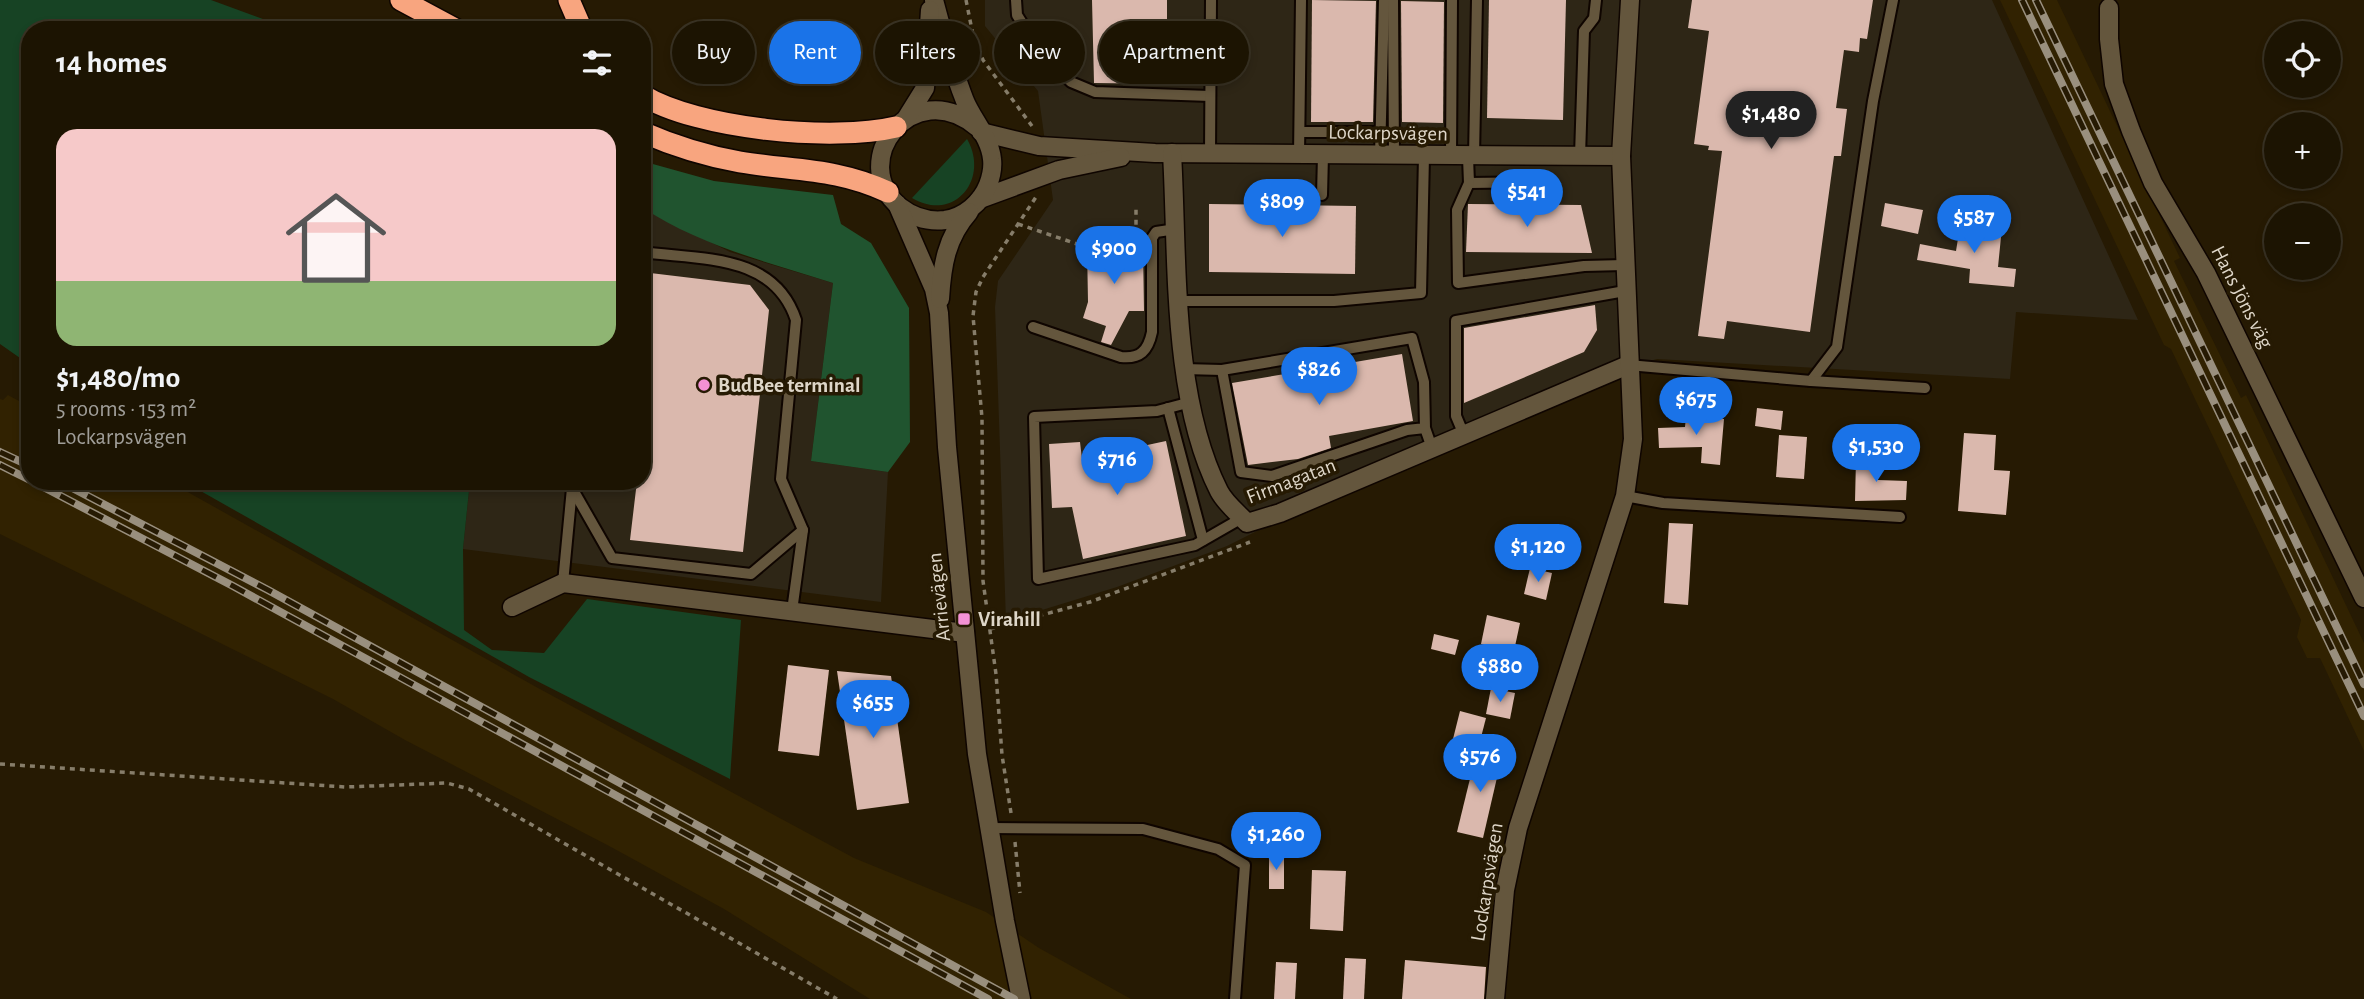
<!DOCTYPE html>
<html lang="en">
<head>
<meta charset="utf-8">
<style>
  :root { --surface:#1c1402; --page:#292111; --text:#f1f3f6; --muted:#a09e99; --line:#3a3324; --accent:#1a73e8 }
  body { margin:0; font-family:"Alegreya Sans",sans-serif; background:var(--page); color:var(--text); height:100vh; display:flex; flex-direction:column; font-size:26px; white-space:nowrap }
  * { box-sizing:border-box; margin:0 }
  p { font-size:23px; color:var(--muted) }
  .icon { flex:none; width:38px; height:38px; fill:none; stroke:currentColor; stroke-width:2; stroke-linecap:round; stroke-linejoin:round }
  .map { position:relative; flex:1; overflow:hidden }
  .side { position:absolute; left:21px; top:21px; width:630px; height:469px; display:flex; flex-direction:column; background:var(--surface); border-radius:28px; box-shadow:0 4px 10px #0003,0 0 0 2px var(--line) }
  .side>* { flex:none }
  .guide { position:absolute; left:672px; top:21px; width:665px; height:63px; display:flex; gap:14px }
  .tools { position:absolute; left:2264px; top:21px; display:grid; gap:14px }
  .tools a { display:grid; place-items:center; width:77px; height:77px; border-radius:50%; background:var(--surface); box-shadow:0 4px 10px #0003,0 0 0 2px var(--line); font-size:35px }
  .price { position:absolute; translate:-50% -60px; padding:0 16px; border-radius:24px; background:var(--accent); color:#fff; font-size:23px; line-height:46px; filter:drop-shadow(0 2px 4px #0008) }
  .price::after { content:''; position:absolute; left:50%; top:42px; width:21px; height:16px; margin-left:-10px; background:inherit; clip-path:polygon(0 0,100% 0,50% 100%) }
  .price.active { background:#222; color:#fff }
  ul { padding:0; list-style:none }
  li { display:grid; align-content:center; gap:14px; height:371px; padding:0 35px }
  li+li { border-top:2px solid var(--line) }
  li span { display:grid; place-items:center; height:217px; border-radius:21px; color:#555 }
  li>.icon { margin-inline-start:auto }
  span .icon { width:126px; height:126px; fill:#fffc; stroke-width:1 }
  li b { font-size:30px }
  h2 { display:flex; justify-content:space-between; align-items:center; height:84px; padding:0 35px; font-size:30px }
  .chip { padding:0 24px; border-radius:32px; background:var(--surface); box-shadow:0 4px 10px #0003,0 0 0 2px var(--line); font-size:24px; line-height:63px }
  .chip.active { background:var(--accent); color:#fff }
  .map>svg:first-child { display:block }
  .industrial { fill:#2e2616 }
  .built { fill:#312201 }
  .green { fill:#174324 }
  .forest { fill:#20542f }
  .building { fill:#dab8ad }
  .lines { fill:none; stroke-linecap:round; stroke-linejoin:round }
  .service-casing { stroke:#0f0500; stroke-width:14 }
  .minor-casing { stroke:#0f0500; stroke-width:21 }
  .secondary-casing { stroke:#0f0500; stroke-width:21 }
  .motorway-casing { stroke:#0f0500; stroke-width:24 }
  .path { stroke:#867d6a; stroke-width:3.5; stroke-dasharray:5 5; stroke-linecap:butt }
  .service { stroke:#64563d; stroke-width:10 }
  .minor { stroke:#64563d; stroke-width:18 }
  .secondary { stroke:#64563d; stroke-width:18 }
  .motorway { stroke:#f8a57f; stroke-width:21 }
  .rail-casing { stroke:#998f7e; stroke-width:8 }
  .rail { stroke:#261a03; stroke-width:5; stroke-dasharray:16; stroke-linecap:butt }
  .poi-dot { fill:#f391d5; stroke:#261a03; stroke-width:2.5 }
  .labels { text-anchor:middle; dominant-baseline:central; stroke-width:7; stroke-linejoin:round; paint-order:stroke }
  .street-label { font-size:21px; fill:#ded6c8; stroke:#261a03 }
  .poi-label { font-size:21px; font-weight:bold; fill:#ded6c8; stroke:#261a03; text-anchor:start }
</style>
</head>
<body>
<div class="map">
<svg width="2364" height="999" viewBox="0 0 2364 999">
  <rect width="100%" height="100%" fill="#261a03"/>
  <g class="industrial">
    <path d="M 985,0 L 1992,0 L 2138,320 L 2016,312 L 2010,379 L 1657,359 L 1594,377 L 1444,437 L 1227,546 L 1117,587 L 1006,621 L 995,307 L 998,281 L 1053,200 L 1038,91 L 985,26 Z"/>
    <path d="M 642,207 L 730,252 L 833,283 L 811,461 L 888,472 L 881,602 L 463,549 L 470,481 L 642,481 Z"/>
  </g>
  <g class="built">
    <path d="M 2000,0 L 2057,0 L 2180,258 L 2174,261 L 2241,398 L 2246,395 L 2364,643 L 2364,751 L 2320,658 L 2307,658 L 2297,637 L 2301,620 L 2171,349 L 2164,345 Z"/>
    <path d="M 8,395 L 30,407 L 30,481 L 168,481 L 538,688 L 854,858 L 986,912 L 1039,948 L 1131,999 L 870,999 L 724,909 L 611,847 L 405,740 L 333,699 L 0,534 L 0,399 L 3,400 Z"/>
  </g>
  <g class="green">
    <path d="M 0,0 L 211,0 L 293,30 L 30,30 L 30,365 L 0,344 Z"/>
    <path d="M 967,139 C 990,179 954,223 912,198 Z"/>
    <path d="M 183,481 L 470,481 L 463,549 L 464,630 L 492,650 L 544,653 L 587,599 L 741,620 L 730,779 L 529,677 Z"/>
  </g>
  <path class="forest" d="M 642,161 L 714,181 L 833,195 L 841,224 L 871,243 L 909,308 L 910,442 L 888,472 L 811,461 L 833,283 C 768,262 700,246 642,207 Z"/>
  <g class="building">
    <path d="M 1092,0 L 1167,0 L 1167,55 L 1172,55 L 1171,84 L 1094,83 Z"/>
    <path d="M 1312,0 L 1376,1 L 1373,122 L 1311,122 Z"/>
    <path d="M 1489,0 L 1566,0 L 1563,120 L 1487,118 Z"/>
    <path d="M 1692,0 L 1873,0 L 1867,39 L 1860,38 L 1859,52 L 1844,50 L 1836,108 L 1847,109 L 1841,156 L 1834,156 L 1810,332 L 1727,321 L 1724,339 L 1698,336 L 1722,151 L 1708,150 L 1709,146 L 1694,144 L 1709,31 L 1688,28 Z"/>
    <path d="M 1401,1 L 1444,2 L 1443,123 L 1402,122 Z"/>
    <path d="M 1885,203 L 1923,210 L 1918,234 L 1881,226 Z"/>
    <path d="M 1209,204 L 1356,206 L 1355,274 L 1209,272 Z"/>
    <path d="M 1468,204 L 1581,205 L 1592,253 L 1466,252 Z"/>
    <path d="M 1961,220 L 2002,227 L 1998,267 L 2016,269 L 2014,287 L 1969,283 L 1970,269 L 1917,260 L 1920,244 L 1956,251 Z"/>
    <path d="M 1087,246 L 1143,246 L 1144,311 L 1129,311 L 1111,345 L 1101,342 L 1106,326 L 1083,318 L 1088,302 Z"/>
    <path d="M 642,272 L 750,285 L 769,310 L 743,552 L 630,540 L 637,481 L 642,481 L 642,431 L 652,339 L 642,338 Z"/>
    <path d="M 1595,305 L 1597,330 L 1584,352 L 1464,403 L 1464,328 Z"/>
    <path d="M 1402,354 L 1413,421 L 1329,436 L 1331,448 L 1298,459 L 1248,465 L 1232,383 Z"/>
    <path d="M 1757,408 L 1783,411 L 1781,430 L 1755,426 Z"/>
    <path d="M 1686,416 L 1724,419 L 1720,465 L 1701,463 L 1702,447 L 1659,448 L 1658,428 L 1685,427 Z"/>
    <path d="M 1964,433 L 1996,435 L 1994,470 L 2010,471 L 2006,515 L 1958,511 Z"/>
    <path d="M 1779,435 L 1807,437 L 1804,479 L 1776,477 Z"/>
    <path d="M 1166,441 L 1186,536 L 1083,559 L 1072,507 L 1052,508 L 1049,444 L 1080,442 L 1082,459 Z"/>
    <path d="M 1856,459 L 1879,460 L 1878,480 L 1907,481 L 1906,500 L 1855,501 Z"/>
    <path d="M 1669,523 L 1693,524 L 1688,605 L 1664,603 Z"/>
    <path d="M 1530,568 L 1552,573 L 1546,600 L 1524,594 Z"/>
    <path d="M 1487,615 L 1520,623 L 1514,651 L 1481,644 Z"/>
    <path d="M 1434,634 L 1459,640 L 1455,655 L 1431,649 Z"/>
    <path d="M 788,665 L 829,670 L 819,756 L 778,751 Z"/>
    <path d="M 837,671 L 891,676 L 909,803 L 857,810 Z"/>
    <path d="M 1491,688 L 1515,693 L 1510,719 L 1486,714 Z"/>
    <path d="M 1460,711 L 1486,718 L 1479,745 L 1453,739 Z"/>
    <path d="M 1477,750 L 1502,756 L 1483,838 L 1457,832 Z"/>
    <rect x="1269" y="856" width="15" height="33"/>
    <path d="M 1312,870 L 1346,871 L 1343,931 L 1310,929 Z"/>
    <path d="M 1345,958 L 1366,959 L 1364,999 L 1343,999 Z"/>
    <path d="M 1405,960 L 1486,967 L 1484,999 L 1402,999 Z"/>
    <path d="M 1276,962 L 1297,963 L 1295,999 L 1274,999 Z"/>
  </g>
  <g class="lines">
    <defs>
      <g id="service">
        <path d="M 1016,0 L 1017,15 L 1040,52 L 1071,82 L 1095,92 L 1210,96"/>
        <path d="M 1393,0 L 1394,156"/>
        <path d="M 1300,132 L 1381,132"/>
        <path d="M 1210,153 L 1211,0"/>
        <path d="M 1299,155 L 1301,0"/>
        <path d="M 1380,156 L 1384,0"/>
        <path d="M 1580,156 L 1584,31 L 1594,18 L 1596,0"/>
        <path d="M 1451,157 L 1452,0"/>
        <path d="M 1468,157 L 1469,183 L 1535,182"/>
        <path d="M 1474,157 L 1477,0"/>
        <path d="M 1469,183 L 1457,210 L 1458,283 L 1584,266 L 1624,265"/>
        <path d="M 1322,195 L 1323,155"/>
        <path d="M 642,252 C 701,260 774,253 796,320 L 781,479 L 803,530 L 792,611"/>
        <path d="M 1179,301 L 1334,301 L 1421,293 L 1424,156"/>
        <path d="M 1033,327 L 1121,357 C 1140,359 1148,351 1152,332 L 1152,238 L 1156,232 L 1176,229"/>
        <path d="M 1628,365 L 1811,381 L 1837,347 L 1873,101 L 1893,0"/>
        <path d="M 1184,369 L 1222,370"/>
        <path d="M 1811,381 L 1925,388"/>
        <path d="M 1191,402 L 1157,411 L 1034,417 L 1038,579 L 1195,545 L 1242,518"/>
        <path d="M 1168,408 L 1203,540"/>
        <path d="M 1425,428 L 1407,430 L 1272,476 L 1241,472 L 1222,370 L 1412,338 L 1424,382 L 1425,428 L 1432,448"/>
        <path d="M 1464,435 L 1456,416 L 1456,321 L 1625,291"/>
        <path d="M 572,488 L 612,558 L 751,574 L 803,530"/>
        <path d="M 1625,496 L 1663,503 L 1900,517"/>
        <path d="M 563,583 L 572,488 L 564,481"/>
        <path d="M 990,828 L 1143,829 L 1218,849 L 1245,865 L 1235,999"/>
      </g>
      <g id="minor">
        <path d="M 2109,8 L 2109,39 L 2114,84 L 2131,131 L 2153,183 L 2206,273 L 2364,598"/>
        <path d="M 981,132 L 1039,146 L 1155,153 L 1621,156"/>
        <path d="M 1172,153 C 1178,258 1171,396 1219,491 C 1225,503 1238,513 1247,523 L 1280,513 L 1628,365"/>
        <path d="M 980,199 L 1059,170 L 1121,157"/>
        <path d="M 512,607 L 563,583 L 965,633"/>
        <path d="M 1495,999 L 1505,890 L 1518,828 L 1625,496 L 1633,439 L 1621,156 L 1630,0"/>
      </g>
      <g id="secondary">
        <path d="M 934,0 C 943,34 952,68 965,101 C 973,120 990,138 992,159 C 993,167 991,177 988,185 C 981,203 964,217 945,220 C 928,222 913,217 900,207 C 846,163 912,73 977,127"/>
        <path d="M 907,117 L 925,88 L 930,10"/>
        <path d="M 897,204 L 934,289 L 939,313 L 947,447 L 977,754 L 1005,921 L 1021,999"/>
        <path d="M 940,299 C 942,266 946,238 969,212"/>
      </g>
      <g id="motorway">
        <path d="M 401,0 L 457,30"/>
        <path d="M 569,0 L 582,30"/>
        <path d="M 642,95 C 697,129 833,142 896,127"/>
        <path d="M 642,132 C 674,146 706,156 740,162 C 794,171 837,168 888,192"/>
      </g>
    </defs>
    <use href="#service" class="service-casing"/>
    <use href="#minor" class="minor-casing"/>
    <use href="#secondary" class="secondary-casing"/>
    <use href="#motorway" class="motorway-casing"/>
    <g class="path">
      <path d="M 966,0 L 973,35 L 983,60 L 1032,126"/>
      <path d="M 1018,224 L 1083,246 L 1087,243 L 1136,242 L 1136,206"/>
      <path d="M 990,629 L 1090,602 L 1250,542"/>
      <path d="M 0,764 L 346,787 L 447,783 L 469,789 L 837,999"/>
      <path d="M 1011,813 L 1002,755 L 996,674 L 983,581 L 982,418 L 973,316 L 976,292 L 983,277 L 1036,197"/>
      <path d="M 1015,842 L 1020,893"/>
    </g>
    <use href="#service" class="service"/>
    <use href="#minor" class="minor"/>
    <use href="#secondary" class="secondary"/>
    <use href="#motorway" class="motorway"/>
    <defs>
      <g id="rail">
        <path d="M 2022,0 L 2364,716"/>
        <path d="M 2036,0 L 2364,684"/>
        <path d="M 0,452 L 30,466"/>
        <path d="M 0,465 L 30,480"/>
        <path d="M 32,481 L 233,586 L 988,999"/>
        <path d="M 59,481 L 268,590 L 1014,999"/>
      </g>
    </defs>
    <use href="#rail" class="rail-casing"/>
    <use href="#rail" class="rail"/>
  </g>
  <g class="poi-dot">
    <circle cx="704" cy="385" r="7"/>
    <rect x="957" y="612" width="14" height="14" rx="3.5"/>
  </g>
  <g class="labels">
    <g class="street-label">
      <text transform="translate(1388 133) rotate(1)">Lockarpsvägen</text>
      <text transform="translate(2242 297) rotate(63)">Hans Jöns väg</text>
      <text transform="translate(1291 481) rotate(-21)">Firmagatan</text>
      <text transform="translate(939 597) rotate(-96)">Arrievägen</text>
      <text transform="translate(1487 882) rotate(-81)">Lockarpsvägen</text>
    </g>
    <g class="poi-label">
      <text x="718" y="385">BudBee terminal</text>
      <text x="978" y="619">Virahill</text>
    </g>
  </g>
</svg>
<div class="tools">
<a><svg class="icon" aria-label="locate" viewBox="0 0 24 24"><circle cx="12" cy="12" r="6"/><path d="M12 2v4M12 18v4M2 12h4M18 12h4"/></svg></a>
<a>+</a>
<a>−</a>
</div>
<b class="price active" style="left:1771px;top:151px">$1,480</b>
<b class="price" style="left:1527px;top:229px">$541</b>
<b class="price" style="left:1282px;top:239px">$809</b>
<b class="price" style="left:1974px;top:255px">$587</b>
<b class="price" style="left:1114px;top:286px">$900</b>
<b class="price" style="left:1319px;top:407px">$826</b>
<b class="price" style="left:1696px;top:437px">$675</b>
<b class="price" style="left:1876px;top:484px">$1,530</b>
<b class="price" style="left:1117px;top:497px">$716</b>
<b class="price" style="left:1538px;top:584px">$1,120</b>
<b class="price" style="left:1500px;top:704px">$880</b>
<b class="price" style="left:873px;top:740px">$655</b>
<b class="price" style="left:1480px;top:794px">$576</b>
<b class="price" style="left:1276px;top:872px">$1,260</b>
<div class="guide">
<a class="chip">Buy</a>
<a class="chip active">Rent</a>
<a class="chip">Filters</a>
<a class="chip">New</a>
<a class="chip">Apartment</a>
</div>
<section class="side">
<h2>14 homes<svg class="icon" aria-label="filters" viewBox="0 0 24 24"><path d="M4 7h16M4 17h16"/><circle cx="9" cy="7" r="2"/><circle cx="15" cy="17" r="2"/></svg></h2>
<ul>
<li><span style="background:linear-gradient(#f6c9c9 70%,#8fb573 0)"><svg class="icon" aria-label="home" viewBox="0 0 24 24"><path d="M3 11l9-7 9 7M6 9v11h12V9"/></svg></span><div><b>$1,480/mo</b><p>5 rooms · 153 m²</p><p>Lockarpsvägen</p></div></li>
</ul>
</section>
</div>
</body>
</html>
